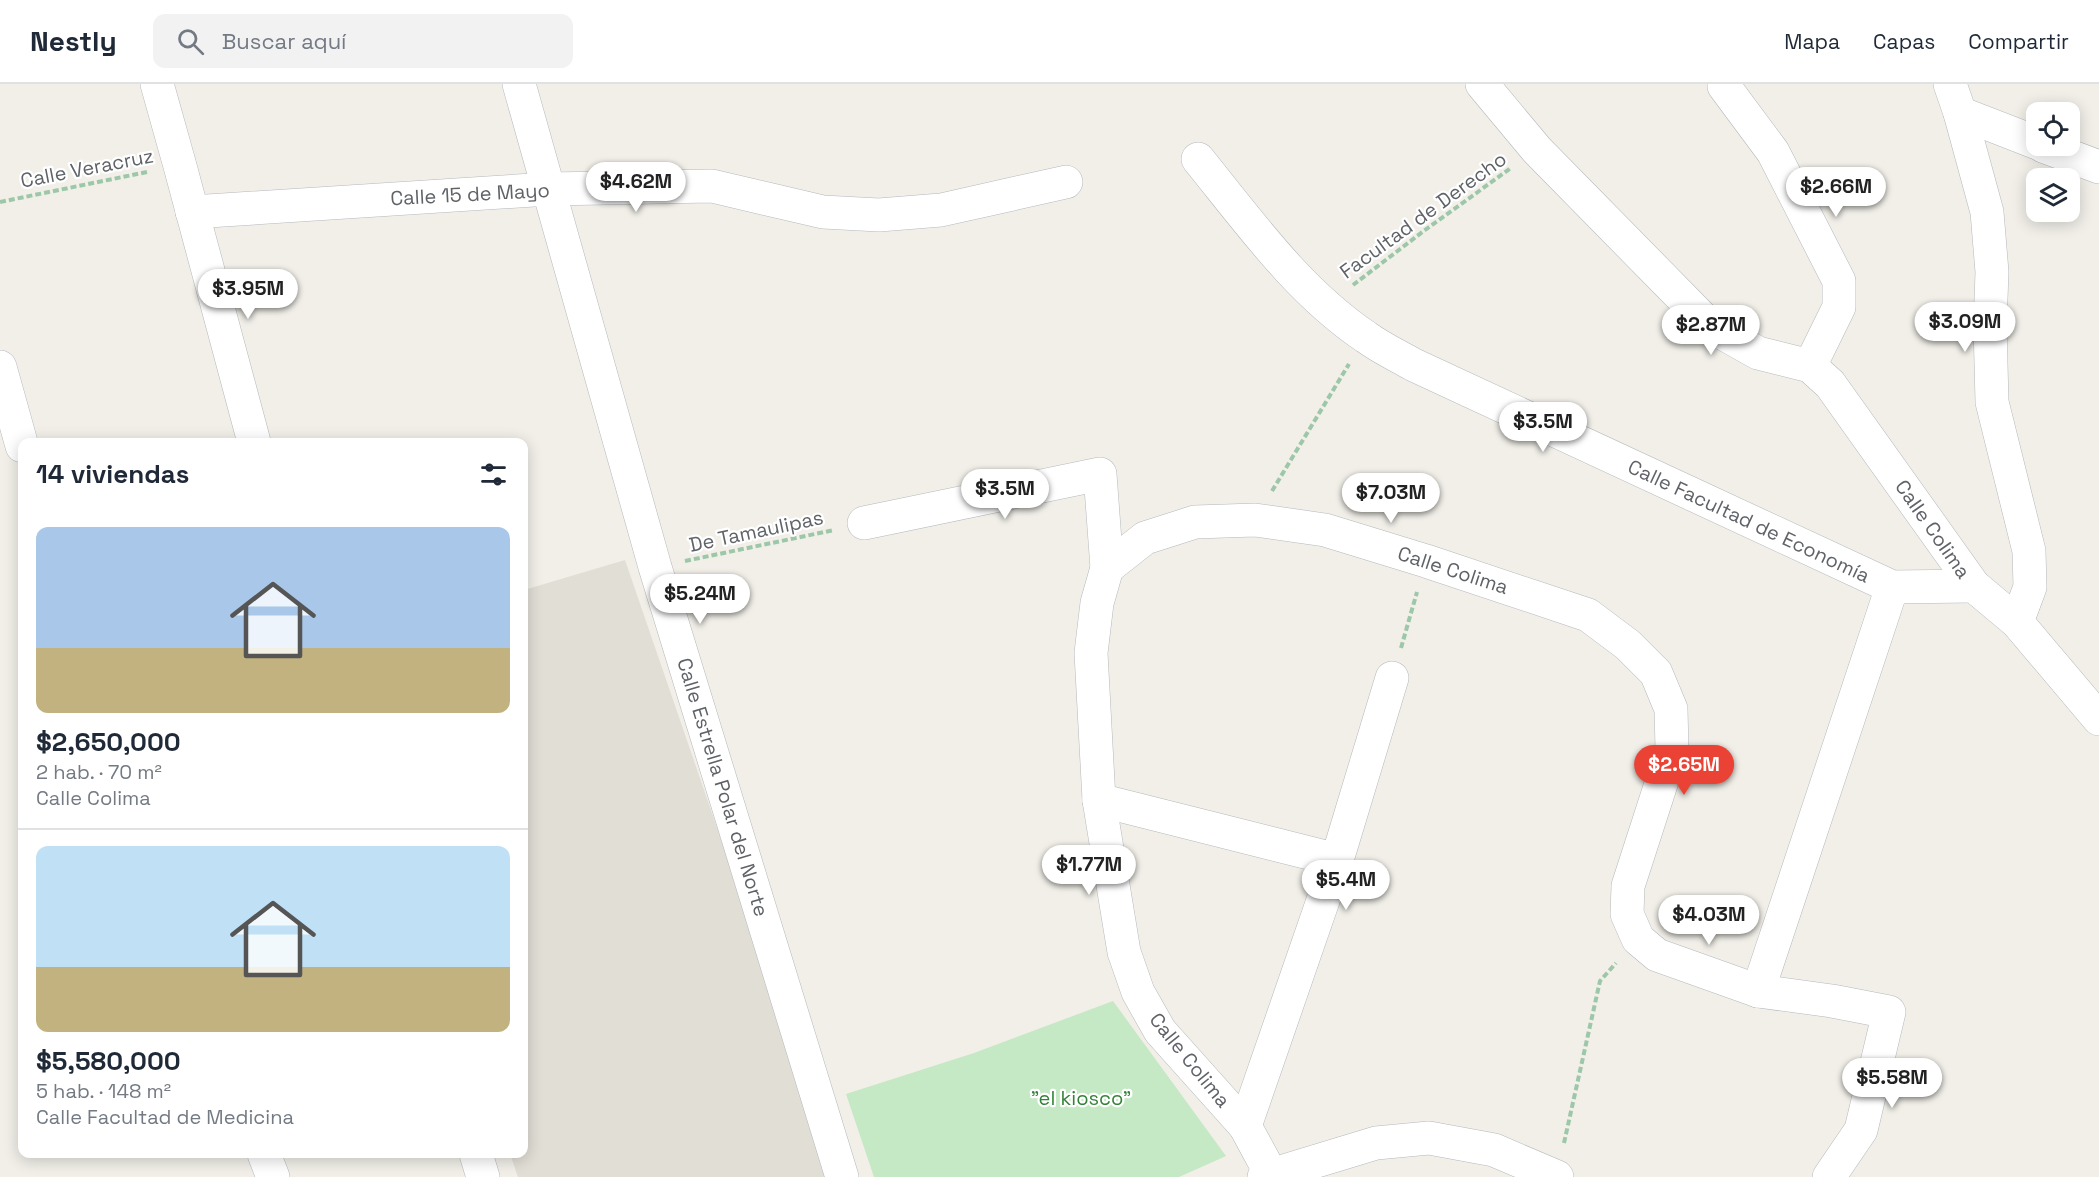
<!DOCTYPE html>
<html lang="es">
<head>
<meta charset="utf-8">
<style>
  :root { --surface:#fff; --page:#f2f2f3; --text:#1f2937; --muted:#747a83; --line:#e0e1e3; --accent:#ea4335 }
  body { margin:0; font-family:"Space Grotesk",sans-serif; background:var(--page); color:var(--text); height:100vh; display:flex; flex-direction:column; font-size:22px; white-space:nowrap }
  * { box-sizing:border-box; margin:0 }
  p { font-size:20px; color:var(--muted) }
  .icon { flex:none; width:33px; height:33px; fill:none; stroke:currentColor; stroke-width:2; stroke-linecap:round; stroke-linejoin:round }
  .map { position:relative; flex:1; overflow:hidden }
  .details { position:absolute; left:18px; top:354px; width:510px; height:720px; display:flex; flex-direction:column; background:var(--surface); border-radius:12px; box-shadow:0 3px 15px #0003 }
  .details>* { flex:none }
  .tools { position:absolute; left:2026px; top:18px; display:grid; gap:12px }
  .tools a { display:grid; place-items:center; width:54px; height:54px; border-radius:12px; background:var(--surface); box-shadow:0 3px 15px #0003; font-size:30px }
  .price { position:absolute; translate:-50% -51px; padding:0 14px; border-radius:21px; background:#fff; color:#222; font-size:20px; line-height:39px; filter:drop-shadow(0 2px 3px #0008) }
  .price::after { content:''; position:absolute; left:50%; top:36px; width:18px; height:14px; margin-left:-9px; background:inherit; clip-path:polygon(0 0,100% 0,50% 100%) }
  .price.current { background:var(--accent); color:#fff }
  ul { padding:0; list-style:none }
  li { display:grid; align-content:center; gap:12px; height:318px; padding:0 18px }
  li+li { border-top:2px solid var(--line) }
  li span { display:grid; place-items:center; height:186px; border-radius:12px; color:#555 }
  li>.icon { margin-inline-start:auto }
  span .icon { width:108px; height:108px; fill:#fffc; stroke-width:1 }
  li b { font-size:26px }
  h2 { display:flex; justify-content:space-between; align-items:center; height:72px; padding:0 18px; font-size:26px }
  header { display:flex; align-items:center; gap:36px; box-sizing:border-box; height:84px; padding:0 30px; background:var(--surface); border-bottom:2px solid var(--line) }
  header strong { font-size:28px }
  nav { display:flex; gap:33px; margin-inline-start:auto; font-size:21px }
  .search { width:420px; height:54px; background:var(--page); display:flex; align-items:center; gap:15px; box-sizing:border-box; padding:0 21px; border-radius:12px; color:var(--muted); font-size:22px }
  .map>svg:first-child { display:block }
  .education { fill:#e1ded6 }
  .green { fill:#c5e8c5 }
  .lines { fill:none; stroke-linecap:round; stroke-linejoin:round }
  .minor-casing { stroke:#b5b8bc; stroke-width:34 }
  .path { stroke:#9cc7a9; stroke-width:4; stroke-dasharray:6 3; stroke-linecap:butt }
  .minor { stroke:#fff; stroke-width:33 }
  .labels { text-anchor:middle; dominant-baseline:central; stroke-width:4.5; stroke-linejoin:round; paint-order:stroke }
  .street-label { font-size:20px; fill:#5f6368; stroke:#fff }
  .park-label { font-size:20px; fill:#348238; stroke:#fff }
</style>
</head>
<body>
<header>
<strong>Nestly</strong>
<div class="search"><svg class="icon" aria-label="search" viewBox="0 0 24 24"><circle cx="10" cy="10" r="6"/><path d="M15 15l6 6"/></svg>Buscar aquí</div>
<nav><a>Mapa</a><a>Capas</a><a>Compartir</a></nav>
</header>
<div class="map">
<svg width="2099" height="1093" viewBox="0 0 2099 1093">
  <rect width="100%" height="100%" fill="#f1efe8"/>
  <path class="education" d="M 625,476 L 837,1093 L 518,1093 L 510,1070 L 524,1070 L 524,506 Z"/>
  <path class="green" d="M 1113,917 L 1226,1072 L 1179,1093 L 874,1093 L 846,1010 L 974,969 Z"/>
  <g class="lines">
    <defs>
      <g id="minor">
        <path d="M 157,0 L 180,82 L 254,358"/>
        <path d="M 519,0 L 655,483 L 842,1093"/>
        <path d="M 1482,0 L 1537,66 L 1710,242 L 1758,269 L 1810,282 L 1830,300 L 1974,502 L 2017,538 L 2099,635"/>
        <path d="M 1950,0 L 1960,29 L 1987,128 L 1992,188 L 1990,241 L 1992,318 L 2029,467 L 2030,503 L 2017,538"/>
        <path d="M 1724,2 L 1773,68 L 1839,197 L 1839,223 L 1810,282"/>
        <path d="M 1960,29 L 2037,59"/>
        <path d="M 2043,62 L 2099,83"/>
        <path d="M 1198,75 C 1249,138 1298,207 1366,253 C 1381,264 1398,272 1414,281 L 1892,503 L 1974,502"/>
        <path d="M 192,128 L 549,105 L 712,102 L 823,128 L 879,131 L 941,126 L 1066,98"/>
        <path d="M 0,283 L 22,362"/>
        <path d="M 864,439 L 1100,390 L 1107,484"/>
        <path d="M 1099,716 L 1337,776"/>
        <path d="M 1758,907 L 1892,503"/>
        <path d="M 1245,1042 L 1337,776 L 1392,594"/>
        <path d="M 264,1070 L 273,1093"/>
        <path d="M 476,1070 L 483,1093"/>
        <path d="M 1271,1090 L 1245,1042 L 1160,947 L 1138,908 L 1124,868 L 1099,716 L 1091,569 L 1097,519 L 1107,484 L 1145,454 L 1195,438 L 1255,436 L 1325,446 L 1426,477 L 1588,531 L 1628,561 L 1656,589 L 1671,625 L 1672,666 L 1628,802 L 1627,830 L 1638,855 L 1657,871 L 1758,907 L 1832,917 L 1889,928 L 1861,1046 L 1829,1093"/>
        <path d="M 1264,1093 L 1376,1059 L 1429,1054 L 1494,1066 L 1557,1093"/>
      </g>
    </defs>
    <use href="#minor" class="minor-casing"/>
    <g class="path">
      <path d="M 0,118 L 147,88"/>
      <path d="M 1353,201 L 1425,146 L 1511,84"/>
      <path d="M 1272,407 L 1349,280"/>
      <path d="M 685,477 L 834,446"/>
      <path d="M 1401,564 L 1417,508"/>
      <path d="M 1564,1059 L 1600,897 L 1616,879"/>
    </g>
    <use href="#minor" class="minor"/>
  </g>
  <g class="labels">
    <g class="street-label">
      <text transform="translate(87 84) rotate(-11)">Calle Veracruz</text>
      <text transform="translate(470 110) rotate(-3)">Calle 15 de Mayo</text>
      <text transform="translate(1423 131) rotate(-36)">Facultad de Derecho</text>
      <text transform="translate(1749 437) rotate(25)">Calle Facultad de Economía</text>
      <text transform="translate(1933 445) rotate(55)">Calle Colima</text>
      <text transform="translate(756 447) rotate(-12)">De Tamaulipas</text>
      <text transform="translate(1453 486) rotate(18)">Calle Colima</text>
      <text transform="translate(723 703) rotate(73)">Calle Estrella Polar del Norte</text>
      <text transform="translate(1190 976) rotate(51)">Calle Colima</text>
    </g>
    <g class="park-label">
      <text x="1081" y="1014">"el kiosco"</text>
    </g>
  </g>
</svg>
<div class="tools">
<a><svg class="icon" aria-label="locate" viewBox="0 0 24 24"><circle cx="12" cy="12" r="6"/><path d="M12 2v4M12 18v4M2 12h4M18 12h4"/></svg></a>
<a><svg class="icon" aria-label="layers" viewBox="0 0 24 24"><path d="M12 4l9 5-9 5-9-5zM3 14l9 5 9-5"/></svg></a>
</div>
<b class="price" style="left:636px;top:129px">$4.62M</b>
<b class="price" style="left:1836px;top:134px">$2.66M</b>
<b class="price" style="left:248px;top:236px">$3.95M</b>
<b class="price" style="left:1965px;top:269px">$3.09M</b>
<b class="price" style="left:1711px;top:272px">$2.87M</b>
<b class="price" style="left:1543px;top:369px">$3.5M</b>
<b class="price" style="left:1005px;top:436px">$3.5M</b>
<b class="price" style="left:1391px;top:440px">$7.03M</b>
<b class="price" style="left:700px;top:541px">$5.24M</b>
<b class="price current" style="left:1684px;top:712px">$2.65M</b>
<b class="price" style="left:1089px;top:812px">$1.77M</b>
<b class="price" style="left:1346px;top:827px">$5.4M</b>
<b class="price" style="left:1709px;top:862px">$4.03M</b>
<b class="price" style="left:1892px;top:1025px">$5.58M</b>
<section class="details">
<h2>14 viviendas<svg class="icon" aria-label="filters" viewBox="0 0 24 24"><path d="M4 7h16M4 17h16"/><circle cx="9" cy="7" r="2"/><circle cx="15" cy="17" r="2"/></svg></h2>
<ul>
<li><span style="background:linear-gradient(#a9c7e8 65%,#c2b280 0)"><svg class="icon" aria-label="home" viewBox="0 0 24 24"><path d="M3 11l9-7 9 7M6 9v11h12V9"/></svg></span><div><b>$2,650,000</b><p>2 hab. · 70 m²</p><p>Calle Colima</p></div></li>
<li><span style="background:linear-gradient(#bfe0f5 65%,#c2b280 0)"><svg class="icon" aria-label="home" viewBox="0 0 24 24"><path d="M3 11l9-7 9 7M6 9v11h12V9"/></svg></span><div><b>$5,580,000</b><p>5 hab. · 148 m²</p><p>Calle Facultad de Medicina</p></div></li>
</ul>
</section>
</div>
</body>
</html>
